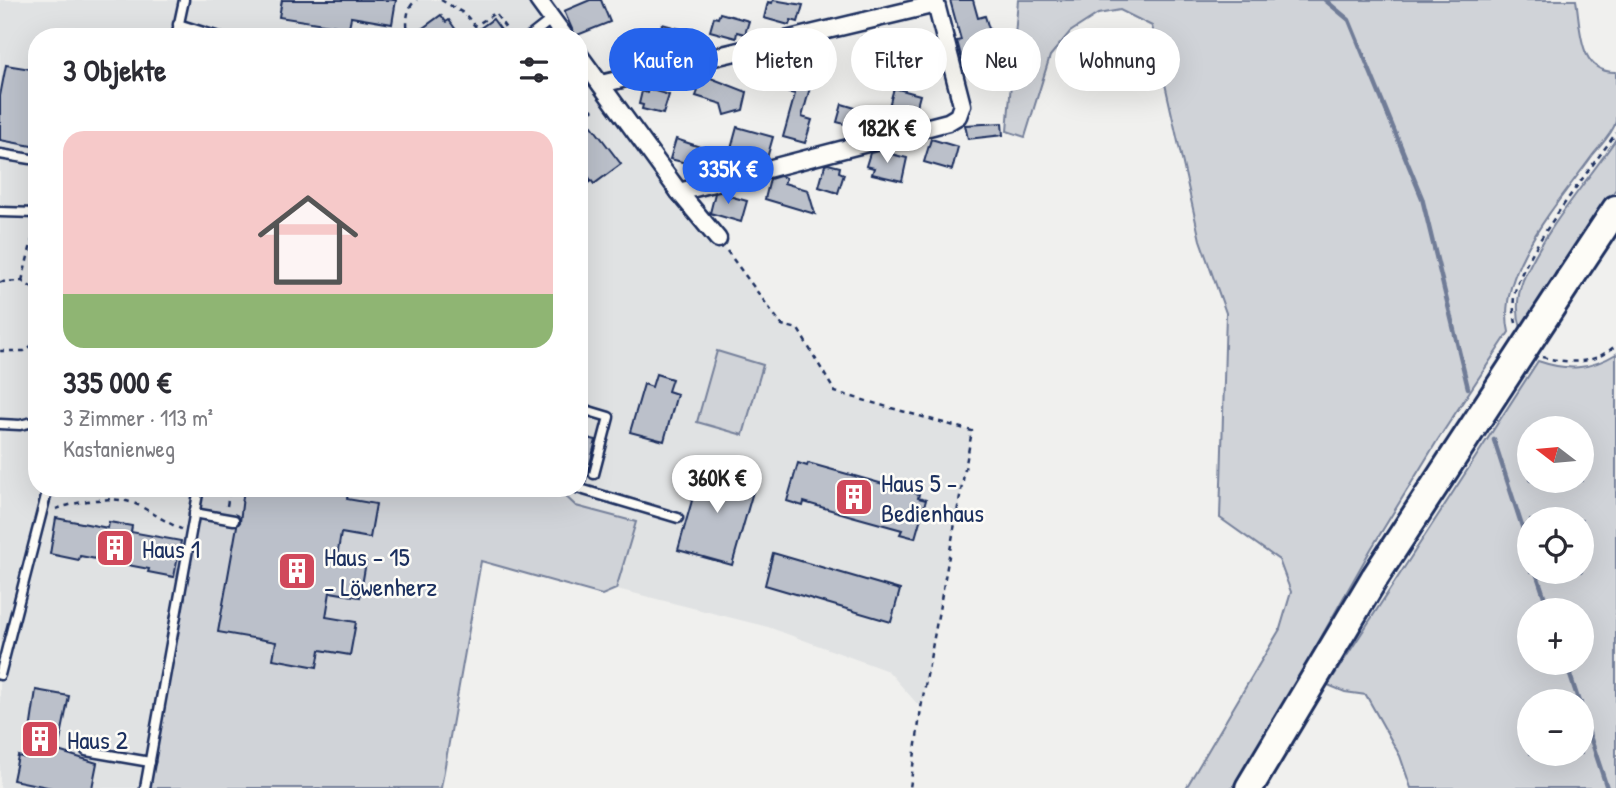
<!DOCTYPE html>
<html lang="de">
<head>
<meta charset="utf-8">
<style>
  :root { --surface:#fff; --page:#f7f7f7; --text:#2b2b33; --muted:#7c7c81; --accent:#2563eb }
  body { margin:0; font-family:"Patrick Hand",sans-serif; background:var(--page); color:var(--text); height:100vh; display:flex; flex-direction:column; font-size:26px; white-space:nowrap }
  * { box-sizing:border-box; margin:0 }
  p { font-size:23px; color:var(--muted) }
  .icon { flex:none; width:38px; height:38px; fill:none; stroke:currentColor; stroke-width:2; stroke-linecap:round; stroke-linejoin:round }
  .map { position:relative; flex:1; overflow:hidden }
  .side { position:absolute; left:28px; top:28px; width:560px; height:469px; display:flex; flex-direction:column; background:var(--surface); border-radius:28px; box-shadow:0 7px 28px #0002 }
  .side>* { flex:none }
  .hud { position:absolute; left:609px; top:28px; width:665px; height:63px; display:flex; gap:14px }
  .needle { width:46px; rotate:286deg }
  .fabs { position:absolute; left:1517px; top:416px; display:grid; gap:14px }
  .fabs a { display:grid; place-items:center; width:77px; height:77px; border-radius:50%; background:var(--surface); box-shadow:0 7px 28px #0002; font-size:35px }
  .price { position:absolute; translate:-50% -60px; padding:0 16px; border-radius:24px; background:#fff; color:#222; font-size:23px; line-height:46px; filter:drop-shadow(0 2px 4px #0008) }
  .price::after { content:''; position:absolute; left:50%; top:42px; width:21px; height:16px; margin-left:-10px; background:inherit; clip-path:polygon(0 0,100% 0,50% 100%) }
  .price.on { background:var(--accent); color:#fff }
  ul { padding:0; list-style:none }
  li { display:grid; align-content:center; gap:14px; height:371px; padding:0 35px }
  li span { display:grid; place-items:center; height:217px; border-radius:21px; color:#555 }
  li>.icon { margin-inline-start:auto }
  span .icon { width:126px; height:126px; fill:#fffc; stroke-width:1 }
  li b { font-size:30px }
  h2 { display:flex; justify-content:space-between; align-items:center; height:84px; padding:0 35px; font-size:30px }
  .tag { padding:0 24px; border-radius:32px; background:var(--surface); box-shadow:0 7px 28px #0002; font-size:24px; line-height:63px }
  .tag.on { background:var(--accent); color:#fff }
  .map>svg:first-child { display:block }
  .built { fill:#e0e2e3 }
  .green { fill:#d0d3d8; stroke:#76819b; stroke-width:2; fill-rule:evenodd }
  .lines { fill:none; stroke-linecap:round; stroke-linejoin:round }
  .stream { stroke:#6f7b97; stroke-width:4.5 }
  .building { fill:#bbc0ca; stroke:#1b2f5e; stroke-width:2 }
  .service-casing { stroke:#1b2f5e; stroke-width:13 }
  .minor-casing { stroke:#1b2f5e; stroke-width:21 }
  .trunk-casing { stroke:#1b2f5e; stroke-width:32 }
  .path { stroke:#1b2f5e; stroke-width:2.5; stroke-dasharray:5 5; stroke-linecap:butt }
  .service { stroke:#fdfcf7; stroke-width:8 }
  .minor { stroke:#fdfcf7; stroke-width:16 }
  .trunk { stroke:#fdfcf7; stroke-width:26 }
  .trunk-bridge-casing { stroke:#1b2f5e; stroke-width:32; stroke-linecap:butt }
  .trunk-bridge { stroke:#fdfcf7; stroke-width:26 }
  .labels { text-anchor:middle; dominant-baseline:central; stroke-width:5; stroke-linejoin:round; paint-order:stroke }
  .poi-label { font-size:26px; fill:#1b2f5e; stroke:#fdfcf7; text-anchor:start }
</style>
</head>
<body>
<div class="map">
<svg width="1616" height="788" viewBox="0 0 1616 788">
  <rect width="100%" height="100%" fill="#f0f0ee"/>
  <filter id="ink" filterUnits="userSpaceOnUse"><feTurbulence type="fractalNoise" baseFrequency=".0143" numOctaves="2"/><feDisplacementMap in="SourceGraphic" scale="14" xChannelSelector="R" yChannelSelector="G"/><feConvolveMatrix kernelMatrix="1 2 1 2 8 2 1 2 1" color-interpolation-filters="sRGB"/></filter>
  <g filter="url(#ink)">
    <path class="built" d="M 0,0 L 538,0 L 565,37 L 37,37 L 37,488 L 579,488 L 579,55 L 782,324 L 798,329 L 835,392 L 972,431 L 921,708 L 888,671 L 768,627 L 617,589 L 602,595 L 481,560 L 441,788 L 0,788 Z"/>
    <g class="green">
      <path d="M 1018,0 L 1576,0 C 1581,28 1578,73 1616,72 C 1616,87 1616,106 1616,121 C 1614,132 1599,147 1592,156 C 1559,202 1495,272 1509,332 L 1437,441 L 1371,549 L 1236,788 L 1186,788 L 1280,629 L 1291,592 L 1279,560 L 1220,518 L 1226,313 L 1200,240 L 1152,26 L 1120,10 L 1098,14 L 1070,32 L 1050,56 L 1025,137 L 1007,131 Z"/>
      <path d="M 1616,139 L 1616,189 L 1521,328 C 1516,312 1517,296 1523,280 C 1543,232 1586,183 1616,139 Z"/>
      <path d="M 717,351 L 763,365 L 743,435 L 697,422 Z"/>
      <path d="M 1616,354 L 1616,788 L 1411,788 L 1400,756 L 1366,695 L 1345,692 L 1328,685 L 1538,361 C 1567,371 1590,370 1616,354 ZM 1530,429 L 1582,429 L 1582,481 L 1530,481 ZM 1530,520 L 1582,520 L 1582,572 L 1530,572 ZM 1530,611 L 1582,611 L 1582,663 L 1530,663 ZM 1530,702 L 1582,702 L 1582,754 L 1530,754 Z"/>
      <path d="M 199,488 L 550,488 L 560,491 L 576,506 L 636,522 L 616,589 L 602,595 L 481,561 L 441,788 L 145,788 Z"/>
    </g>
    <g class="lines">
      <g class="stream">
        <path d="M 1325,0 L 1349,20 L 1422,198 L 1468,388"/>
        <path d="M 1494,440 L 1530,551"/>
        <path d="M 1536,572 L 1549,611"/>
        <path d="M 1566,663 L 1579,702"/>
        <path d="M 1582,712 L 1607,788"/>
      </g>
    </g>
    <g class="building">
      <path d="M 282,0 L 396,0 L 392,24 L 351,17 L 349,28 L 279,17 Z"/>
      <path d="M 590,0 L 601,0 L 610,22 L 575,36 L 564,11 Z"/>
      <path d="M 773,0 L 803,5 L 798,22 L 791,20 L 789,25 L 764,18 L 768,2 L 772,3 Z"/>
      <path d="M 950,0 L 973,0 L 978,18 L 985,16 L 990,32 L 983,33 L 991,60 L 964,67 L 957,41 L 961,40 Z"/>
      <path d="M 720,13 L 749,21 L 745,34 L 737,32 L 736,38 L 710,31 L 714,17 L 718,18 Z"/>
      <path d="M 441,15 L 446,22 L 449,20 L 461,37 L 430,37 L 423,28 Z"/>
      <path d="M 493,19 L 506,37 L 468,37 Z"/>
      <path d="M 662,24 L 696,33 L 692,50 L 683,47 L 682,50 L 656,42 Z"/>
      <path d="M 862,37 L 889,45 L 883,65 L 856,57 Z"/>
      <path d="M 809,50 L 830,56 L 824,76 L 814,73 L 802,117 L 812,120 L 805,143 L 783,137 L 795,94 L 750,83 L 755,63 L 797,75 L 803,53 L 808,55 Z"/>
      <path d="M 6,65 L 37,70 L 37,147 L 0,140 L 0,96 Z"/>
      <path d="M 703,75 L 747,92 L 743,110 L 725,115 L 722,104 L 696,96 L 698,91 L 691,89 L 695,77 L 702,79 Z"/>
      <path d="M 894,88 L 920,95 L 914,117 L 888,110 Z"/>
      <path d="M 648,89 L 669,95 L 663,114 L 642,109 L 643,105 L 639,104 L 642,91 L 647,93 Z"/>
      <path d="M 842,104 L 865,111 L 860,128 L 837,122 Z"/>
      <path d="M 579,109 L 621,164 L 594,184 L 579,164 Z"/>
      <path d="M 1002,123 L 1003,135 L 968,139 L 965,125 Z"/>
      <path d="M 737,127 L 773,137 L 767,158 L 731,149 Z"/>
      <path d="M 676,139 L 712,151 L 707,168 L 670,159 Z"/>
      <path d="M 931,139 L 958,147 L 952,170 L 924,162 Z"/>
      <path d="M 879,151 L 907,158 L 902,181 L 872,174 L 874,168 L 866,166 L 870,153 Z"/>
      <path d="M 828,164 L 840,167 L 839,172 L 844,174 L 838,193 L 819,187 L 825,165 Z"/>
      <path d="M 780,176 L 786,178 L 784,183 L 808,190 L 815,214 L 765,199 L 770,179 Z"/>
      <path d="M 724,191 L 730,193 L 729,196 L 747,201 L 741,222 L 710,213 L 715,193 Z"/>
      <path d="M 656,374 L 672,379 L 668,391 L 677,394 L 664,441 L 630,432 L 644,384 L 652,387 Z"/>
      <path d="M 579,436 L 596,440 L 585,484 L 579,482 Z"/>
      <path d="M 798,463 L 807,466 L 808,463 L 919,494 L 918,498 L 926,500 L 915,538 L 900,534 L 902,530 L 848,515 L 804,502 L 803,506 L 787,501 Z"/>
      <path d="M 702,465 L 756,481 L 732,565 L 678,550 Z"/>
      <path d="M 244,488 L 287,488 L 303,491 L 304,488 L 349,488 L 347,499 L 376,504 L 370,538 L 341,533 L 337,557 L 366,562 L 360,597 L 330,592 L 326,617 L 356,622 L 350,655 L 320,650 L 317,667 L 273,659 L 276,642 L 218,632 L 237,526 L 240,522 Z"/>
      <path d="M 56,518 L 108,528 L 109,522 L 132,526 L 131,532 L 181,541 L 174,577 L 148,572 L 149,569 L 80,556 L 79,560 L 50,554 Z"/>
      <path d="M 773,553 L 900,590 L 891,622 L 765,585 Z"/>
      <path d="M 36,690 L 69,696 L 58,751 L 97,763 L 92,788 L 52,788 L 13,780 L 18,756 L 26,758 Z"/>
    </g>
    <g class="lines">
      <defs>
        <g id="service">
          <path d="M 178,24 L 219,37"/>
          <path d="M 176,37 L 184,0"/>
          <path d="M 529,37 L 552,19"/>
          <path d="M 0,154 L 37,160"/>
          <path d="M 0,212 L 37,213"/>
          <path d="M 579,408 L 609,417 L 594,474"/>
          <path d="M 0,424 L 20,425 L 37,421"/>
          <path d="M 577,488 L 678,518"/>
          <path d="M 194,513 L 234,520"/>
          <path d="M 0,675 L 48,488"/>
          <path d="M 86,751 L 150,762"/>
          <path d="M 145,788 L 199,488"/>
        </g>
        <g id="minor">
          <path d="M 538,0 L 565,37"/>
          <path d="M 579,55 L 679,192 L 718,239"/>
          <path d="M 601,84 L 936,4 L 962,105 L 958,116 L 948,122 L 679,192"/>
        </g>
        <g id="trunk">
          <path d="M 1569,280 L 1616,209"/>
          <path d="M 1249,788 L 1375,577"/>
        </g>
      </defs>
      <use href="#service" class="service-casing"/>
      <use href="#minor" class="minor-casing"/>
      <use href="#trunk" class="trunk-casing"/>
      <g class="path">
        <path d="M 441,0 L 465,14 L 475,26 L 495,13 L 512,37"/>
        <path d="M 409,37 C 406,25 405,7 417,0"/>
        <path d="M 579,93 L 593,111"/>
        <path d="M 579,189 L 592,180"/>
        <path d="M 727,251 L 782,325 L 798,329 L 835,392 L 972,431 L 921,708 L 910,788"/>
        <path d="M 22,281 L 36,224"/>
        <path d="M 0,282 L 22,281 L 37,291"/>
        <path d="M 1516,323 C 1514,315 1513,305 1514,297 C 1520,256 1590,170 1616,133"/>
        <path d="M 0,351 L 24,351 L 37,342"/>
        <path d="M 1542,357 C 1570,364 1594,365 1616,345"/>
        <path d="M 227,506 L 230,488"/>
        <path d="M 56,509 C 79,501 115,494 138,505 C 153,513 166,522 181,529"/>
      </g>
      <use href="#service" class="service"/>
      <use href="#minor" class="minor"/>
      <use href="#trunk" class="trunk"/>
      <defs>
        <path id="trunk-bridge" d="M 1375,577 L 1569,280"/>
      </defs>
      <use href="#trunk-bridge" class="trunk-bridge-casing"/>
      <use href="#trunk-bridge" class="trunk-bridge"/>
    </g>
  </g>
  <defs>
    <symbol id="building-square" viewBox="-11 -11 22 22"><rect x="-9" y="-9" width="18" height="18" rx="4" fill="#d1495b" stroke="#fdfcf7"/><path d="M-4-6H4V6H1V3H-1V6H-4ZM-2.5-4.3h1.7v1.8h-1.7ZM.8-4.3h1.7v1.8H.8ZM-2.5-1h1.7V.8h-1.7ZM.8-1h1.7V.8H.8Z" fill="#fff"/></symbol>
  </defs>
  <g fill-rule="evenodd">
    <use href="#building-square" x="832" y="475" width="44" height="44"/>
    <use href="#building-square" x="93" y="526" width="44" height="44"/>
    <use href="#building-square" x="275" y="549" width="44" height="44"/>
    <use href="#building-square" x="18" y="717" width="44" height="44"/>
  </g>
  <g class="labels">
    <g class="poi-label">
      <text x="881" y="482">Haus 5 -<tspan x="881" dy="30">Bedienhaus</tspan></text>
      <text x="142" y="548">Haus 1</text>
      <text x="324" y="556">Haus - 15<tspan x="324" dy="30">- Löwenherz</tspan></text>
      <text x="67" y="739">Haus 2</text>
    </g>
  </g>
</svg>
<div class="fabs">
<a><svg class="needle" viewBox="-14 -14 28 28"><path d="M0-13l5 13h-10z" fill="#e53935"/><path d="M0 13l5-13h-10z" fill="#7c7c81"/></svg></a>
<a><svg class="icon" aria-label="locate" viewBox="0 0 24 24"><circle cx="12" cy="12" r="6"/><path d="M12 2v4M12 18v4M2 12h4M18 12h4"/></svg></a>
<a>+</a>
<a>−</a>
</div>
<b class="price" style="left:887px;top:165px">182K €</b>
<b class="price on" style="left:728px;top:206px">335K €</b>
<b class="price" style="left:717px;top:515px">360K €</b>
<div class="hud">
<a class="tag on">Kaufen</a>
<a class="tag">Mieten</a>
<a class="tag">Filter</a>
<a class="tag">Neu</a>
<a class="tag">Wohnung</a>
</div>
<section class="side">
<h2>3 Objekte<svg class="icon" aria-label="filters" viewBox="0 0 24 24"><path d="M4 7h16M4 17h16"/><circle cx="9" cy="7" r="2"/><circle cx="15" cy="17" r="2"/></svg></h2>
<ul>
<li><span style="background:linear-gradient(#f6c9c9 75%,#8fb573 0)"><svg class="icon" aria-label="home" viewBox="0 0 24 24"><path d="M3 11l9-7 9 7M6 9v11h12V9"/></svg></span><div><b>335 000 €</b><p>3 Zimmer · 113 m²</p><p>Kastanienweg</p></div></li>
</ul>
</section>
</div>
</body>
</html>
